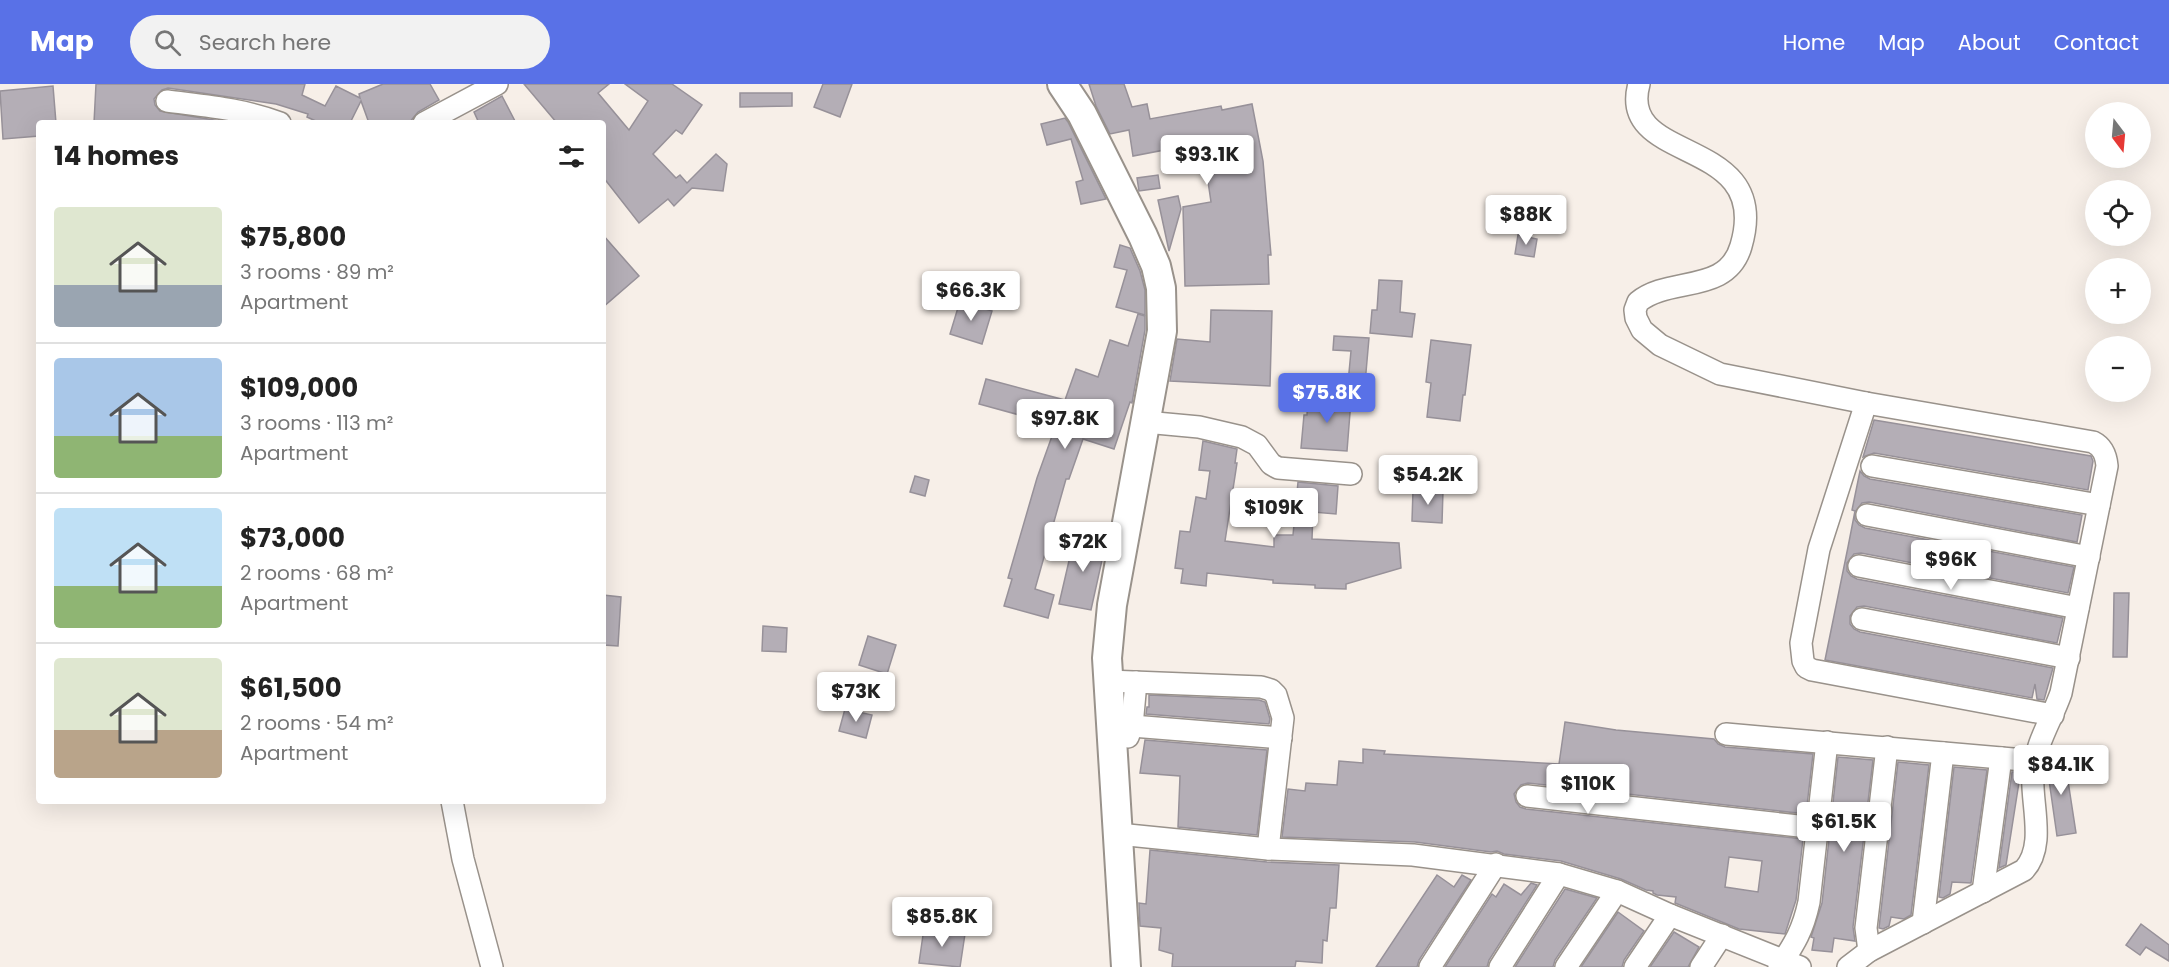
<!DOCTYPE html>
<html lang="en">
<head>
<meta charset="utf-8">
<style>
  :root { --surface:#fff; --page:#f2f2f2; --text:#222; --muted:#767676; --line:#e0e0e0; --accent:#5971e7 }
  body { margin:0; font-family:Poppins,sans-serif; background:var(--page); color:var(--text); height:100vh; display:flex; flex-direction:column; font-size:22px; white-space:nowrap }
  * { box-sizing:border-box; margin:0 }
  p { font-size:20px; color:var(--muted) }
  .icon { flex:none; width:33px; height:33px; fill:none; stroke:currentColor; stroke-width:2; stroke-linecap:round; stroke-linejoin:round }
  .map { position:relative; flex:1; overflow:hidden }
  .sheet { position:absolute; left:36px; top:36px; width:570px; height:684px; display:flex; flex-direction:column; background:var(--surface); border-radius:6px; box-shadow:0 6px 24px #0002 }
  .sheet>* { flex:none }
  .needle { width:39px; rotate:164deg }
  .buttons { position:absolute; left:2085px; top:18px; display:grid; gap:12px }
  .buttons a { display:grid; place-items:center; width:66px; height:66px; border-radius:50%; background:var(--surface); box-shadow:0 6px 24px #0002; font-size:30px }
  .price { position:absolute; translate:-50% -51px; padding:0 14px; border-radius:6px; background:#fff; color:#222; font-size:20px; line-height:39px; filter:drop-shadow(0 2px 3px #0008) }
  .price::after { content:''; position:absolute; left:50%; top:36px; width:18px; height:14px; margin-left:-9px; background:inherit; clip-path:polygon(0 0,100% 0,50% 100%) }
  .price.selected { background:var(--accent); color:#fff }
  ul { padding:0; list-style:none }
  li { display:flex; align-items:center; gap:18px; height:150px; padding:0 18px }
  li+li { border-top:2px solid var(--line) }
  li span { display:grid; place-items:center; flex:none; width:168px; height:120px; border-radius:6px; color:#555 }
  li>.icon { margin-inline-start:auto }
  span .icon { width:72px; height:72px; fill:#fffc; stroke-width:1 }
  li b { font-size:26px }
  h2 { display:flex; justify-content:space-between; align-items:center; height:72px; padding:0 18px; font-size:26px }
  header { display:flex; align-items:center; gap:36px; box-sizing:border-box; height:84px; padding:0 30px; background:var(--accent); color:#fff }
  header strong { font-size:28px }
  nav { display:flex; gap:33px; margin-inline-start:auto; font-size:21px }
  .search { width:420px; height:54px; background:var(--page); display:flex; align-items:center; gap:15px; box-sizing:border-box; padding:0 21px; border-radius:33px; color:var(--muted); font-size:22px }
  .map>svg:first-child { display:block }
  .building { fill:#b4aeb6; stroke:#979199; stroke-width:1.5; fill-rule:evenodd }
  .lines { fill:none; stroke-linecap:round; stroke-linejoin:round }
  .street-casing { stroke:#99928b; stroke-width:24 }
  .secondary-casing { stroke:#99928b; stroke-width:32 }
  .street { stroke:#fff; stroke-width:21 }
  .secondary { stroke:#fff; stroke-width:28 }
</style>
</head>
<body>
<header>
<strong>Map</strong>
<div class="search"><svg class="icon" aria-label="search" viewBox="0 0 24 24"><circle cx="10" cy="10" r="6"/><path d="M15 15l6 6"/></svg>Search here</div>
<nav><a>Home</a><a>Map</a><a>About</a><a>Contact</a></nav>
</header>
<div class="map">
<svg width="2169" height="883" viewBox="0 0 2169 883">
  <rect width="100%" height="100%" fill="#f7efe8"/>
  <g class="building">
    <path d="M 96,0 L 305,0 L 302,11 L 325,22 L 336,2 L 360,14 L 359,10 L 383,0 L 430,0 L 439,16 L 418,28 L 409,39 L 369,39 L 361,17 L 350,39 L 320,39 L 307,33 L 308,30 L 276,20 L 168,4 L 162,6 L 154,15 L 155,21 L 160,27 L 232,39 L 94,39 Z"/>
    <path d="M 524,0 L 609,0 L 598,9 L 629,46 L 648,17 L 625,0 L 672,0 L 702,21 L 682,50 L 676,46 L 653,70 L 676,94 L 680,91 L 687,99 L 716,70 L 727,80 L 723,107 L 692,104 L 674,122 L 668,115 L 639,139 L 603,93 L 603,39 L 557,39 Z"/>
    <path d="M 823,0 L 852,0 L 840,33 L 814,23 Z"/>
    <path d="M 1089,0 L 1124,0 L 1132,23 L 1147,20 L 1150,35 L 1221,22 L 1222,26 L 1252,20 L 1263,77 L 1271,171 L 1268,171 L 1269,200 L 1185,202 L 1183,123 L 1211,118 L 1206,84 L 1237,80 L 1232,53 L 1133,72 L 1129,46 L 1110,50 L 1096,22 Z"/>
    <path d="M 53,2 L 56,39 L 39,39 L 39,52 L 3,55 L 0,7 Z"/>
    <path d="M 740,9 L 792,9 L 792,22 L 740,23 Z"/>
    <path d="M 502,12 L 516,39 L 479,39 L 474,28 Z"/>
    <path d="M 1065,34 L 1068,38 L 1106,115 L 1081,120 L 1076,98 L 1083,96 L 1071,55 L 1047,61 L 1041,40 Z"/>
    <path d="M 1158,91 L 1160,104 L 1139,107 L 1137,94 Z"/>
    <path d="M 1178,112 L 1181,125 L 1169,167 L 1158,116 Z"/>
    <path d="M 603,151 L 639,192 L 603,223 Z"/>
    <path d="M 1518,151 L 1537,155 L 1534,173 L 1515,170 Z"/>
    <path d="M 1120,161 L 1130,164 L 1140,187 L 1145,206 L 1145,231 L 1116,223 L 1127,186 L 1114,183 Z"/>
    <path d="M 1379,196 L 1402,197 L 1400,228 L 1415,230 L 1412,253 L 1370,249 L 1372,226 L 1377,226 Z"/>
    <path d="M 960,217 L 992,227 L 982,260 L 950,250 Z"/>
    <path d="M 1211,226 L 1272,227 L 1270,302 L 1170,297 L 1177,255 L 1210,258 Z"/>
    <path d="M 1138,230 L 1145,232 L 1145,246 L 1132,319 L 1130,318 L 1114,365 L 1083,355 L 1069,395 L 1066,395 L 1035,505 L 1054,511 L 1048,534 L 1004,522 L 1012,495 L 1008,494 L 1037,394 L 1056,341 L 979,320 L 986,295 L 1065,316 L 1076,285 L 1098,293 L 1110,256 L 1128,262 Z"/>
    <path d="M 1334,252 L 1369,254 L 1364,311 L 1347,310 L 1351,267 L 1333,266 Z"/>
    <path d="M 1431,256 L 1471,261 L 1465,311 L 1463,311 L 1460,337 L 1427,333 L 1431,299 L 1426,298 Z"/>
    <path d="M 1308,312 L 1351,316 L 1347,367 L 1301,364 L 1304,331 L 1307,331 Z"/>
    <path d="M 1874,336 L 2091,372 L 2093,377 L 2088,406 L 1874,369 L 1863,373 Z"/>
    <path d="M 1203,357 L 1237,365 L 1235,379 L 1237,379 L 1225,457 L 1274,463 L 1274,451 L 1293,451 L 1298,398 L 1338,402 L 1336,430 L 1313,428 L 1312,455 L 1399,459 L 1401,484 L 1346,500 L 1346,505 L 1315,504 L 1315,501 L 1273,499 L 1273,496 L 1207,489 L 1206,502 L 1181,499 L 1183,485 L 1175,484 L 1180,447 L 1190,448 L 1196,413 L 1206,415 L 1210,387 L 1199,386 Z"/>
    <path d="M 1860,387 L 1864,392 L 1870,395 L 2082,431 L 2077,458 L 1869,418 L 1862,419 L 1855,428 L 1855,436 L 1859,441 L 1865,444 L 2074,483 L 2068,509 L 1861,469 L 1854,470 L 1847,479 L 1847,487 L 1851,492 L 1857,495 L 2063,534 L 2057,559 L 1864,522 L 1857,523 L 1850,532 L 1850,540 L 1854,545 L 1860,548 L 2053,584 L 2044,616 L 2037,615 L 2035,600 L 2032,614 L 1825,576 L 1848,463 L 1855,427 L 1852,426 Z"/>
    <path d="M 915,392 L 929,396 L 925,412 L 910,408 Z"/>
    <path d="M 1413,406 L 1443,407 L 1442,439 L 1412,437 Z"/>
    <path d="M 1075,451 L 1106,458 L 1091,526 L 1059,520 Z"/>
    <path d="M 2114,509 L 2129,509 L 2127,573 L 2113,573 Z"/>
    <path d="M 603,511 L 621,513 L 618,562 L 603,561 Z"/>
    <path d="M 763,542 L 787,544 L 786,568 L 762,567 Z"/>
    <path d="M 868,552 L 896,561 L 887,590 L 859,581 Z"/>
    <path d="M 1149,611 L 1259,616 L 1265,618 L 1270,635 L 1269,640 L 1146,630 L 1147,623 L 1149,623 Z"/>
    <path d="M 845,625 L 872,631 L 866,654 L 839,647 Z"/>
    <path d="M 1565,638 L 1616,646 L 1714,655 L 1718,660 L 1725,663 L 1813,670 L 1806,730 L 1528,699 L 1521,701 L 1514,710 L 1516,718 L 1520,723 L 1526,725 L 1803,755 L 1796,816 L 1785,850 L 1739,845 L 1675,819 L 1676,813 L 1657,811 L 1653,809 L 1653,807 L 1646,806 L 1621,795 L 1561,777 L 1504,770 L 1497,767 L 1491,768 L 1415,758 L 1282,753 L 1288,705 L 1305,707 L 1306,699 L 1337,701 L 1339,677 L 1363,679 L 1363,665 L 1385,667 L 1384,670 L 1559,680 ZM 1729,773 L 1762,777 L 1758,808 L 1725,803 Z"/>
    <path d="M 1145,656 L 1267,666 L 1257,751 L 1178,743 L 1180,692 L 1140,689 Z"/>
    <path d="M 2064,671 L 2076,749 L 2057,752 L 2047,682 L 2049,673 Z"/>
    <path d="M 1838,673 L 1873,676 L 1853,843 L 1855,857 L 1834,854 L 1832,868 L 1812,866 L 1814,854 L 1811,853 L 1822,819 Z"/>
    <path d="M 1898,678 L 1929,681 L 1911,831 L 1904,835 L 1891,833 L 1889,842 L 1883,845 L 1879,844 Z"/>
    <path d="M 1954,683 L 1987,686 L 1971,799 L 1952,798 L 1950,810 L 1943,814 L 1939,813 Z"/>
    <path d="M 2012,688 L 2020,688 L 2020,692 L 2006,781 L 1999,784 Z"/>
    <path d="M 1150,766 L 1267,778 L 1339,781 L 1336,824 L 1330,824 L 1327,857 L 1323,856 L 1322,879 L 1296,877 L 1295,883 L 1172,883 L 1173,870 L 1159,866 L 1161,844 L 1140,842 L 1139,819 L 1146,820 Z"/>
    <path d="M 1437,791 L 1454,803 L 1462,791 L 1471,796 L 1419,876 L 1417,883 L 1376,883 Z"/>
    <path d="M 1531,799 L 1537,801 L 1489,876 L 1487,883 L 1445,883 L 1492,810 L 1496,813 L 1504,800 L 1521,811 Z"/>
    <path d="M 1565,805 L 1597,814 L 1555,876 L 1553,883 L 1515,883 Z"/>
    <path d="M 1618,828 L 1644,847 L 1624,876 L 1622,883 L 1581,883 Z"/>
    <path d="M 2141,840 L 2169,861 L 2169,877 L 2146,863 L 2140,871 L 2126,861 Z"/>
    <path d="M 924,844 L 965,850 L 960,883 L 919,879 Z"/>
    <path d="M 1674,848 L 1699,863 L 1688,883 L 1650,883 Z"/>
  </g>
  <g class="lines">
    <defs>
      <g id="street">
        <path d="M 1639,0 C 1616,82 1774,50 1741,162 C 1727,211 1669,192 1638,218 L 1635,226 L 1636,234 L 1642,246 L 1660,261 L 1720,290 L 1866,319 L 2093,358 C 2103,363 2106,371 2107,382 L 2061,609 C 2052,635 2036,659 2033,687 C 2030,718 2047,761 2024,786 L 1869,867 L 1848,883"/>
        <path d="M 167,17 C 205,22 244,25 280,39"/>
        <path d="M 424,39 L 497,0"/>
        <path d="M 1866,319 L 1819,465 L 1801,559 L 1803,577 L 1806,583 L 1812,586 L 2053,631"/>
        <path d="M 1145,338 L 1199,343 L 1242,353 L 1257,361 L 1271,380 L 1278,384 L 1351,390"/>
        <path d="M 1872,382 L 2099,421"/>
        <path d="M 1867,431 L 2089,473"/>
        <path d="M 1859,482 L 2078,524"/>
        <path d="M 1862,535 L 2069,574"/>
        <path d="M 1108,597 L 1261,603 L 1271,606 L 1276,611 L 1283,634 L 1268,765 L 1118,750"/>
        <path d="M 1132,642 L 1281,654"/>
        <path d="M 1726,650 L 2035,677"/>
        <path d="M 1128,653 L 1132,642 L 1136,598"/>
        <path d="M 1527,712 L 1817,744"/>
        <path d="M 452,717 L 463,775 L 492,883"/>
        <path d="M 1268,765 L 1413,771 L 1559,790 L 1617,807 L 1670,831 L 1800,883"/>
        <path d="M 1983,808 L 2001,674"/>
        <path d="M 1923,839 L 1943,669"/>
        <path d="M 1869,867 L 1866,844 L 1887,663"/>
        <path d="M 1430,883 L 1496,780"/>
        <path d="M 1500,883 L 1559,790"/>
        <path d="M 1566,883 L 1617,807"/>
        <path d="M 1635,883 L 1670,831"/>
        <path d="M 1701,883 L 1722,851"/>
        <path d="M 1779,883 C 1795,859 1803,846 1809,818 L 1827,658"/>
      </g>
      <path id="secondary" d="M 1062,0 L 1082,30 L 1143,152 L 1156,182 L 1161,204 L 1162,247 L 1112,521 L 1107,574 L 1126,883"/>
    </defs>
    <use href="#street" class="street-casing"/>
    <use href="#secondary" class="secondary-casing"/>
    <use href="#street" class="street"/>
    <use href="#secondary" class="secondary"/>
  </g>
</svg>
<div class="buttons">
<a><svg class="needle" viewBox="-14 -14 28 28"><path d="M0-13l5 13h-10z" fill="#e53935"/><path d="M0 13l5-13h-10z" fill="#767676"/></svg></a>
<a><svg class="icon" aria-label="locate" viewBox="0 0 24 24"><circle cx="12" cy="12" r="6"/><path d="M12 2v4M12 18v4M2 12h4M18 12h4"/></svg></a>
<a>+</a>
<a>−</a>
</div>
<b class="price" style="left:1207px;top:102px">$93.1K</b>
<b class="price" style="left:1526px;top:162px">$88K</b>
<b class="price" style="left:971px;top:238px">$66.3K</b>
<b class="price selected" style="left:1327px;top:340px">$75.8K</b>
<b class="price" style="left:1065px;top:366px">$97.8K</b>
<b class="price" style="left:1428px;top:422px">$54.2K</b>
<b class="price" style="left:1274px;top:455px">$109K</b>
<b class="price" style="left:1083px;top:489px">$72K</b>
<b class="price" style="left:1951px;top:507px">$96K</b>
<b class="price" style="left:856px;top:639px">$73K</b>
<b class="price" style="left:2061px;top:712px">$84.1K</b>
<b class="price" style="left:1588px;top:731px">$110K</b>
<b class="price" style="left:1844px;top:769px">$61.5K</b>
<b class="price" style="left:942px;top:864px">$85.8K</b>
<section class="sheet">
<h2>14 homes<svg class="icon" aria-label="filters" viewBox="0 0 24 24"><path d="M4 7h16M4 17h16"/><circle cx="9" cy="7" r="2"/><circle cx="15" cy="17" r="2"/></svg></h2>
<ul>
<li><span style="background:linear-gradient(#dfe7d0 65%,#9aa5b1 0)"><svg class="icon" aria-label="home" viewBox="0 0 24 24"><path d="M3 11l9-7 9 7M6 9v11h12V9"/></svg></span><div><b>$75,800</b><p>3 rooms · 89 m²</p><p>Apartment</p></div></li>
<li><span style="background:linear-gradient(#a9c7e8 65%,#8fb573 0)"><svg class="icon" aria-label="home" viewBox="0 0 24 24"><path d="M3 11l9-7 9 7M6 9v11h12V9"/></svg></span><div><b>$109,000</b><p>3 rooms · 113 m²</p><p>Apartment</p></div></li>
<li><span style="background:linear-gradient(#bfe0f5 65%,#8fb573 0)"><svg class="icon" aria-label="home" viewBox="0 0 24 24"><path d="M3 11l9-7 9 7M6 9v11h12V9"/></svg></span><div><b>$73,000</b><p>2 rooms · 68 m²</p><p>Apartment</p></div></li>
<li><span style="background:linear-gradient(#dfe7d0 60%,#b9a48a 0)"><svg class="icon" aria-label="home" viewBox="0 0 24 24"><path d="M3 11l9-7 9 7M6 9v11h12V9"/></svg></span><div><b>$61,500</b><p>2 rooms · 54 m²</p><p>Apartment</p></div></li>
</ul>
</section>
</div>
</body>
</html>
